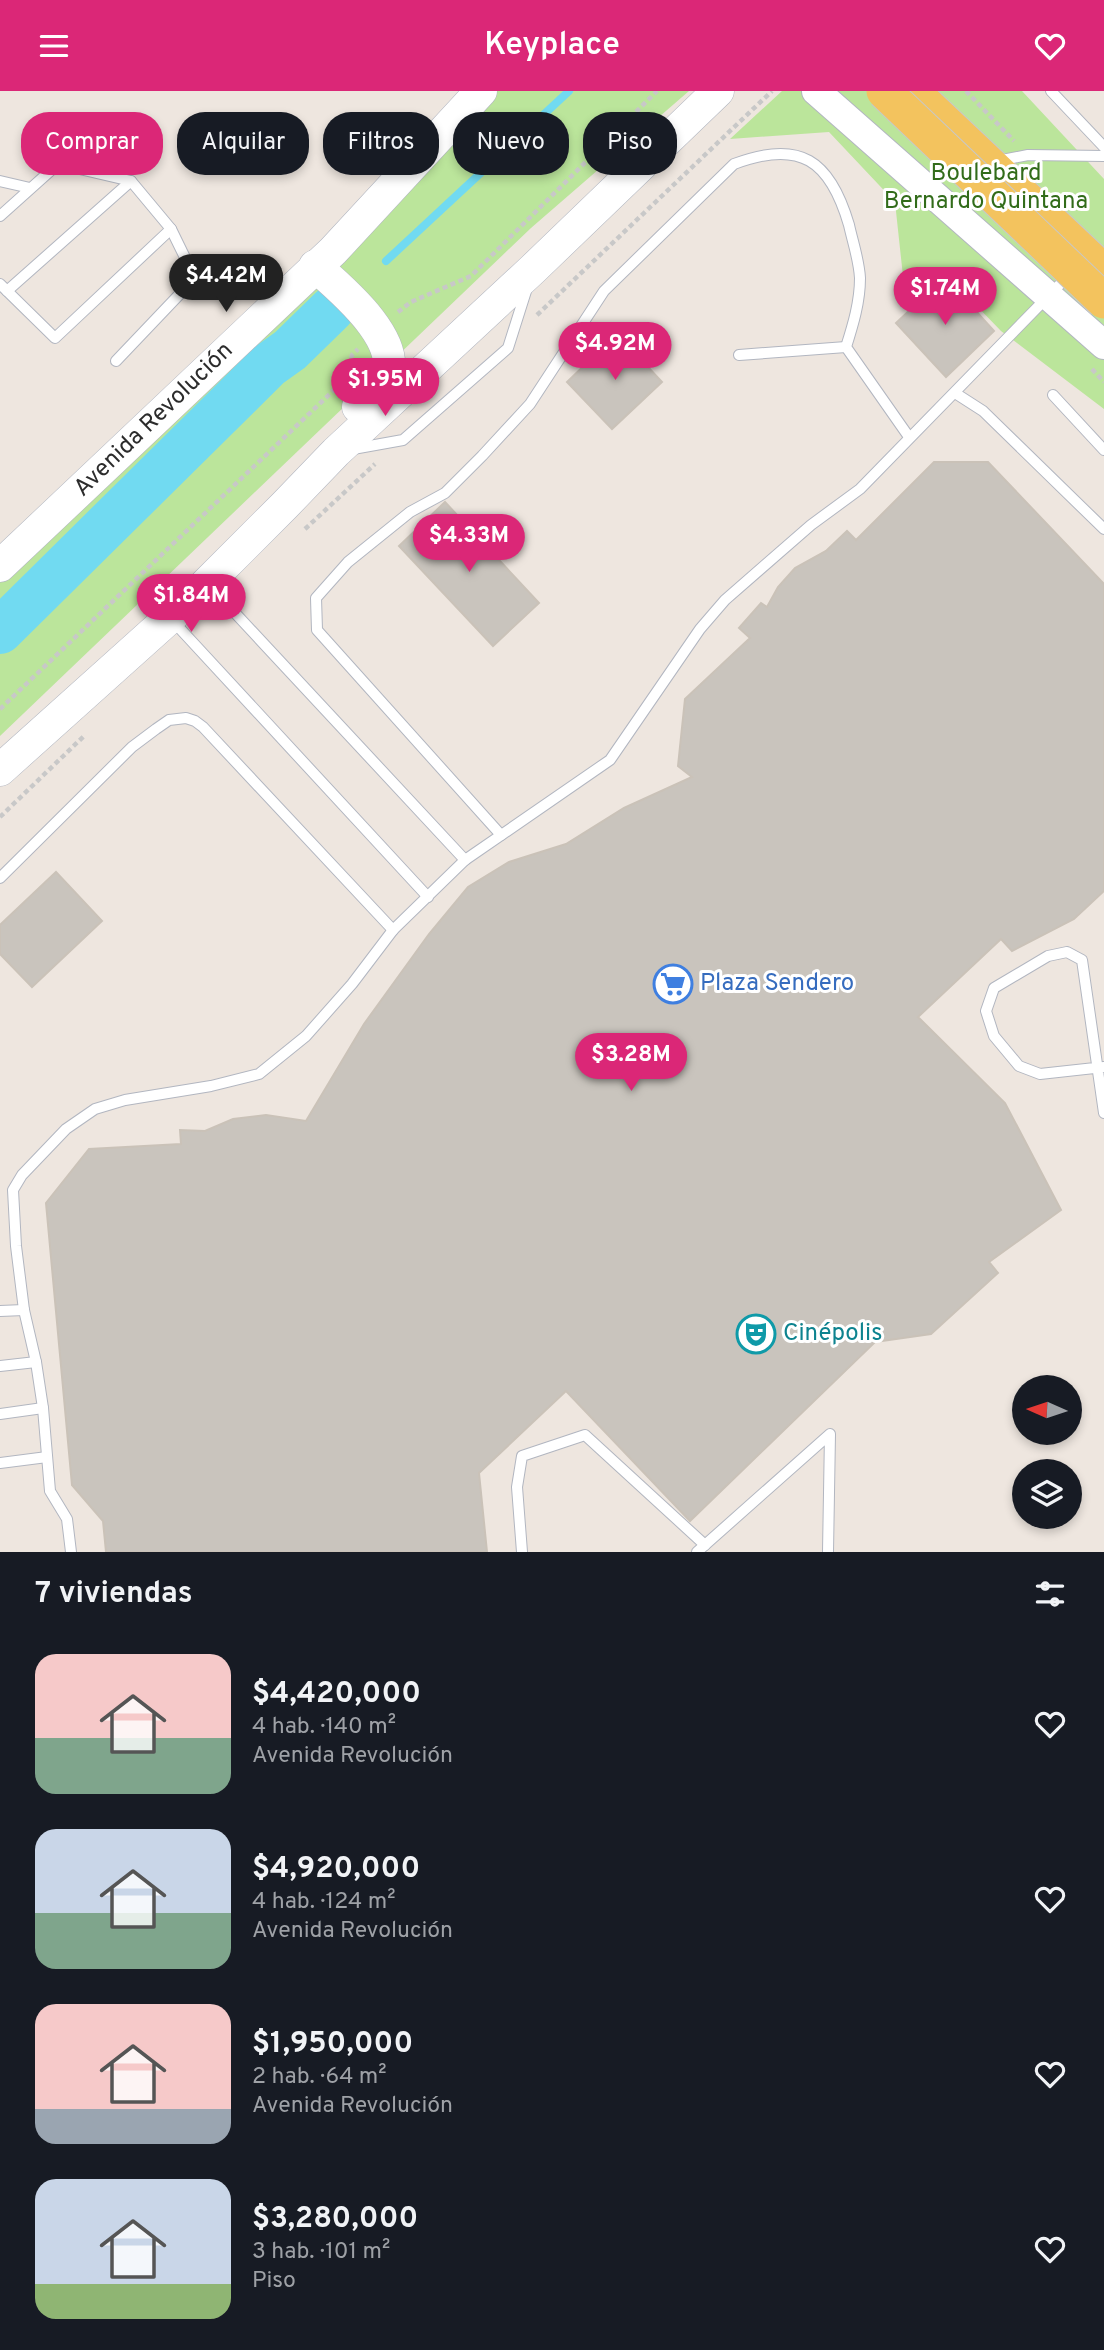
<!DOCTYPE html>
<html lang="es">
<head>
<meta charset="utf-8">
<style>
  :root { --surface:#171b24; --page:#20242c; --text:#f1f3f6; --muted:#9ea1a6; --accent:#db2777 }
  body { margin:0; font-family:Overpass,sans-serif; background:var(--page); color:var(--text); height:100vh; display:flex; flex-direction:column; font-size:26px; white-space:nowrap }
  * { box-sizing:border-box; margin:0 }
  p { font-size:23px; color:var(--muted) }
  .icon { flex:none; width:38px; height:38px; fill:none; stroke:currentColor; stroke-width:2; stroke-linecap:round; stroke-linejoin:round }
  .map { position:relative; height:1461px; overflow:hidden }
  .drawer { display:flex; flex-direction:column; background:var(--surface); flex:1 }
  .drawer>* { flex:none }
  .hud { position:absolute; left:21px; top:21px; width:700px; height:63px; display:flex; gap:14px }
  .needle { width:46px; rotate:273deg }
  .buttons { position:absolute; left:1012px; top:1284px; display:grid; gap:14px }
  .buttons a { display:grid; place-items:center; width:70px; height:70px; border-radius:50%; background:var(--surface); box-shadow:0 4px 10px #0003; font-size:35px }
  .price { position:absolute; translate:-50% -60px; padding:0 16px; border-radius:24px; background:var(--accent); color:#fff; font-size:23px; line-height:46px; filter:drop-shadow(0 2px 4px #0008) }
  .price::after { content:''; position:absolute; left:50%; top:42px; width:21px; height:16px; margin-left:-10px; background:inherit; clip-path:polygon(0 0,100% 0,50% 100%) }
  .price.active { background:#222; color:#fff }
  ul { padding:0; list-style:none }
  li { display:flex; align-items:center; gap:21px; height:175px; padding:0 35px }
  li span { display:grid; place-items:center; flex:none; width:196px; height:140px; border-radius:21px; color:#555 }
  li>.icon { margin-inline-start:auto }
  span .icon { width:84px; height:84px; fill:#fffc; stroke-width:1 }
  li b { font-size:30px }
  h2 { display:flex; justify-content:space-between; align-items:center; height:84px; padding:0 35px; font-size:30px }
  .pill { padding:0 24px; border-radius:28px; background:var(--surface); box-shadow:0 4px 10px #0003; font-size:24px; line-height:63px }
  .pill.active { background:var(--accent); color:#fff }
  header { display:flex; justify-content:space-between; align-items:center; height:91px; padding:0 35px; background:var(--accent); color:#fff; font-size:32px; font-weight:600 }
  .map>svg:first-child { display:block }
  .green { fill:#bbe59b }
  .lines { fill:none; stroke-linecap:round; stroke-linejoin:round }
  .stream { stroke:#71daf1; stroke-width:8 }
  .river { stroke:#71daf1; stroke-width:46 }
  .building { fill:#c9c4bd; stroke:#cac2b8; stroke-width:2 }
  .service-casing { stroke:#b2b6c0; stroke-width:12 }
  .tertiary-casing { stroke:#b2b6c0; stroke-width:30 }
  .secondary-casing { stroke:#b2b6c0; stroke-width:33 }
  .primary-casing { stroke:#c8c8c8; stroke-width:37 }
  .path { stroke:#c8c8c8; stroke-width:4.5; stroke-dasharray:5 3.5; stroke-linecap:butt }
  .service { stroke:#fff; stroke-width:10 }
  .tertiary { stroke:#fff; stroke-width:28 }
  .secondary { stroke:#fff; stroke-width:32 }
  .primary { stroke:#f3c35e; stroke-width:35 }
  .primary-bridge-casing { stroke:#c8c8c8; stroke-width:37; stroke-linecap:butt }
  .primary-bridge { stroke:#f3c35e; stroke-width:35 }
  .labels { text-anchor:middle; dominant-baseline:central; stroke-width:6; stroke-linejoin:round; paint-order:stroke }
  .park-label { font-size:24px; fill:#326c1a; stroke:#fff }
  .street-label { font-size:24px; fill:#2c2c2c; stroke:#fff }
  .shop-label { font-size:24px; fill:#366cbe; stroke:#fff; text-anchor:start }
  .culture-label { font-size:24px; fill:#0d838f; stroke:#fff; text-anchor:start }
</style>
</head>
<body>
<header><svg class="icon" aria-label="menu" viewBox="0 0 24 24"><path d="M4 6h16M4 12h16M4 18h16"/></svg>Keyplace<svg class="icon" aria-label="heart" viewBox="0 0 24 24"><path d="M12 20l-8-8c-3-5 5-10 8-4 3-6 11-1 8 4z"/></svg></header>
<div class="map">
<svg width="1104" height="1461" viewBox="0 0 1104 1461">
  <rect width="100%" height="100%" fill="#eee6df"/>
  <g class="green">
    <path d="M 476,0 L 689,0 L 531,137 L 0,645 L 0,470 Z"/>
    <path d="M 782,0 L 1022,0 L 1104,88 L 1104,318 L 1001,240 L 941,178 L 905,204 L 895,111 L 829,41 L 730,48 Z"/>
  </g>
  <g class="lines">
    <path class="stream" d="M 386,170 L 569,0"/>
    <path class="river" d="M 0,540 L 269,274 L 290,259 L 332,218"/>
  </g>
  <g class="building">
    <path d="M 945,186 L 994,240 L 946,286 L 896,232 Z"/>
    <path d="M 617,243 L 662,291 L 612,338 L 567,291 Z"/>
    <path d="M 934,371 L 988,371 L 1104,493 L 1104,800 L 1074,828 L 1012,860 L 1001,848 L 918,926 L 1005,1012 L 1061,1119 L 989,1171 L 998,1182 L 931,1243 L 875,1251 L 690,1430 L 566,1300 L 479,1382 L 487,1461 L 106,1461 L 103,1430 L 72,1394 L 46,1112 L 89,1058 L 181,1053 L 180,1039 L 205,1040 L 233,1028 L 266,1024 L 306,1030 L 364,933 L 429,843 L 468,796 L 509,771 L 566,753 L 624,717 L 692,686 L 678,675 L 685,608 L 750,547 L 739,537 L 761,512 L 767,516 L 778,496 L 795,477 L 826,460 L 847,440 L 856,449 Z"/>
    <path d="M 445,411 L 539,512 L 493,555 L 399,455 Z"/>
    <path d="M 56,781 L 102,830 L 32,896 L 0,863 L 0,834 Z"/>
  </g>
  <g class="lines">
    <defs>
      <g id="service">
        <path d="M 1051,0 L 1104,56"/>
        <path d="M 997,70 L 1028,64 L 1104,65"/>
        <path d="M 0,90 L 30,97"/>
        <path d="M 0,125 L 58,73 L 131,90 L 171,138 L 195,187 L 116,270"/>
        <path d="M 0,193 L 55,247 L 171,138"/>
        <path d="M 7,200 L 131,90"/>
        <path d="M 739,264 L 846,256"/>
        <path d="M 955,302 L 983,320 L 1104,438"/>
        <path d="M 1053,304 L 1104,359"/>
        <path d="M 353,358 L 403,349 L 508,257 L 527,197"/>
        <path d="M 209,494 L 465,769"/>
        <path d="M 172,529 L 428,806"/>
        <path d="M 501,744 L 317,539 L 316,507 L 348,471 L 410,421 L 445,402 L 482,365 L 530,313 L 604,200 L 734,73 C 800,48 830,69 849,134 C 853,152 859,169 860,187 C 860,211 853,234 846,256 L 909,346"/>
        <path d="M 0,787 L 132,656 L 156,638 L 169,629 L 186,627 L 195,630 L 203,636 L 393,839"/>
        <path d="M 1104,976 L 1040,983 L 1019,975 L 994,945 L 986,920 L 994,897 L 1048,865 L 1067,861 L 1082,869 L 1104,1022"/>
        <path d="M 0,1220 L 24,1219"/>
        <path d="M 0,1275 L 36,1271"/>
        <path d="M 0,1323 L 43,1317"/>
        <path d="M 0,1372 L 47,1366"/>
        <path d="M 71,1461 L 67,1428 L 50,1400 L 43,1317 L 36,1271 L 24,1219 L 16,1155 L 13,1099 L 22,1084 L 66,1038 L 95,1018 L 125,1009 L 211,995 L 259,983 L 306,945 L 352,893 L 393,839 L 465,769 L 610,669 L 700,538 L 725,509 L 811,434 L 860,398 L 1069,184"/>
        <path d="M 522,1461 L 517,1396 L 522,1365 L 585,1344 L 705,1454"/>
        <path d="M 697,1461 L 830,1343 L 828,1461"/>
      </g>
      <path id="tertiary" d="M 816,0 L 1104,254"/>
      <g id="secondary">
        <path d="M 315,175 C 340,197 406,251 385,289 C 379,299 366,308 358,316"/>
        <path d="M 0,475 L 333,160 L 481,0"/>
        <path d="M 0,679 L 195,504 L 285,414 L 336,361 L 533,178 L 718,0"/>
      </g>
      <path id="primary" d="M 912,0 L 1104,181"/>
    </defs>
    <use href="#service" class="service-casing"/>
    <use href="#tertiary" class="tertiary-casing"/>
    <use href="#secondary" class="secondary-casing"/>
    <use href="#primary" class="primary-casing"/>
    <g class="path">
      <path d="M 966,0 L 1014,50"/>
      <path d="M 398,221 L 411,211 L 471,185 L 657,0"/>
      <path d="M 537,224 L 772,0"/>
      <path d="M 1092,278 L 1104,291"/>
      <path d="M 342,291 L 352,264 L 358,258"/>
      <path d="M 305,438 L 375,373"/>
      <path d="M 0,618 L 334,299"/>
      <path d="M 0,726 L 84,645"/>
    </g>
    <use href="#service" class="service"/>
    <use href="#tertiary" class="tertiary"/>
    <use href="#secondary" class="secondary"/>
    <use href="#primary" class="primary"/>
    <defs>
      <path id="primary-bridge" d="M 884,0 L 1104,210"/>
    </defs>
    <use href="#primary-bridge" class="primary-bridge-casing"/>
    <use href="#primary-bridge" class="primary-bridge"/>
  </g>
  <defs>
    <symbol id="supermarket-ring" viewBox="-11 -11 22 22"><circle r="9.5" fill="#fff" stroke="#3f7fe0" stroke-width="1.5"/><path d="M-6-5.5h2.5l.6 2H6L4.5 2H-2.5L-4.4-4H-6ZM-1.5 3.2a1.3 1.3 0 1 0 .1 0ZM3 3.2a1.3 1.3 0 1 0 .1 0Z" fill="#3f7fe0"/></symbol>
    <symbol id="theatre-ring" viewBox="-11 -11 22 22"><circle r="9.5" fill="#fff" stroke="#0f9aa8" stroke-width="1.5"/><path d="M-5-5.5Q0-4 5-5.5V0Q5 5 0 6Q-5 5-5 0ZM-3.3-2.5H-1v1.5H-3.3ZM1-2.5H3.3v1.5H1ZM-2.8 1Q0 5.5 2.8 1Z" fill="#0f9aa8"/></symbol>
  </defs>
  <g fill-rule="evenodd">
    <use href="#supermarket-ring" x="651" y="871" width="44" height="44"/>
    <use href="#theatre-ring" x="734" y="1221" width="44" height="44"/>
  </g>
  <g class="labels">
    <g class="park-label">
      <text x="986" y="83">Boulebard<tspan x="986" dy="28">Bernardo Quintana</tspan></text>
    </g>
    <g class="street-label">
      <text transform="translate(154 329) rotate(-44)">Avenida Revolución</text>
    </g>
    <g class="shop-label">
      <text x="700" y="893">Plaza Sendero</text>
    </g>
    <g class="culture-label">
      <text x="783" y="1243">Cinépolis</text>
    </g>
  </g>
</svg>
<div class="buttons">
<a><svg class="needle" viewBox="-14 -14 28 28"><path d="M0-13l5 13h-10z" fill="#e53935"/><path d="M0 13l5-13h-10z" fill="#9ea1a6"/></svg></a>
<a><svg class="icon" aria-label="layers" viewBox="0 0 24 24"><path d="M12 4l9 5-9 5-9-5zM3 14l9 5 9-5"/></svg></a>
</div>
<b class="price active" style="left:226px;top:223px">$4.42M</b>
<b class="price" style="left:945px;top:236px">$1.74M</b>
<b class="price" style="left:615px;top:291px">$4.92M</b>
<b class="price" style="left:385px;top:327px">$1.95M</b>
<b class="price" style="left:469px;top:483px">$4.33M</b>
<b class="price" style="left:191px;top:543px">$1.84M</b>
<b class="price" style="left:631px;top:1002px">$3.28M</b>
<div class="hud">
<a class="pill active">Comprar</a>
<a class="pill">Alquilar</a>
<a class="pill">Filtros</a>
<a class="pill">Nuevo</a>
<a class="pill">Piso</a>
</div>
</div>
<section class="drawer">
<h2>7 viviendas<svg class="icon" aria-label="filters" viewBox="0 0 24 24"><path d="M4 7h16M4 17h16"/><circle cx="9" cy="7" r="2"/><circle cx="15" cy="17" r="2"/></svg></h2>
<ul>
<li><span style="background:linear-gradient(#f6c9c9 60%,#7fa58c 0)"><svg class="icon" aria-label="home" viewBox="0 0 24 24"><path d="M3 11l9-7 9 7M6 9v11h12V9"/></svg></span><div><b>$4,420,000</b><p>4 hab. · 140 m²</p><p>Avenida Revolución</p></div><svg class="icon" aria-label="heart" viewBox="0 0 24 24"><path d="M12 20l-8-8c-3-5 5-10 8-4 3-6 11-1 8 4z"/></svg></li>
<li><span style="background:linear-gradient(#c9d6e8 60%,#7fa58c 0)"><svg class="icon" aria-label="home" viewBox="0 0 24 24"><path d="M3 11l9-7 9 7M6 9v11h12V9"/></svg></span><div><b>$4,920,000</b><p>4 hab. · 124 m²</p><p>Avenida Revolución</p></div><svg class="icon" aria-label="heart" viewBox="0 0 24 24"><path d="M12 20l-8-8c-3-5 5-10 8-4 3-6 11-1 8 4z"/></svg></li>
<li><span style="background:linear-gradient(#f6c9c9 75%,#9aa5b1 0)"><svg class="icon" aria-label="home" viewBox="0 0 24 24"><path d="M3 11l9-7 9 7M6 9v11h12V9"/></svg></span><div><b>$1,950,000</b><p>2 hab. · 64 m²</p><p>Avenida Revolución</p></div><svg class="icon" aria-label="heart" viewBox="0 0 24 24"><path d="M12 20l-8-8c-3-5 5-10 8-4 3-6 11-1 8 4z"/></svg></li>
<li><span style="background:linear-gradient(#c9d6e8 75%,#8fb573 0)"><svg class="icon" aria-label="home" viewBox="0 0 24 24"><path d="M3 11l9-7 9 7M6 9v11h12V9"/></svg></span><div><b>$3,280,000</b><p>3 hab. · 101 m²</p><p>Piso</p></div><svg class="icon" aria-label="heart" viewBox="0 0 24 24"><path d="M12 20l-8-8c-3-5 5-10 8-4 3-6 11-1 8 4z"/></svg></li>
</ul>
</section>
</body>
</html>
